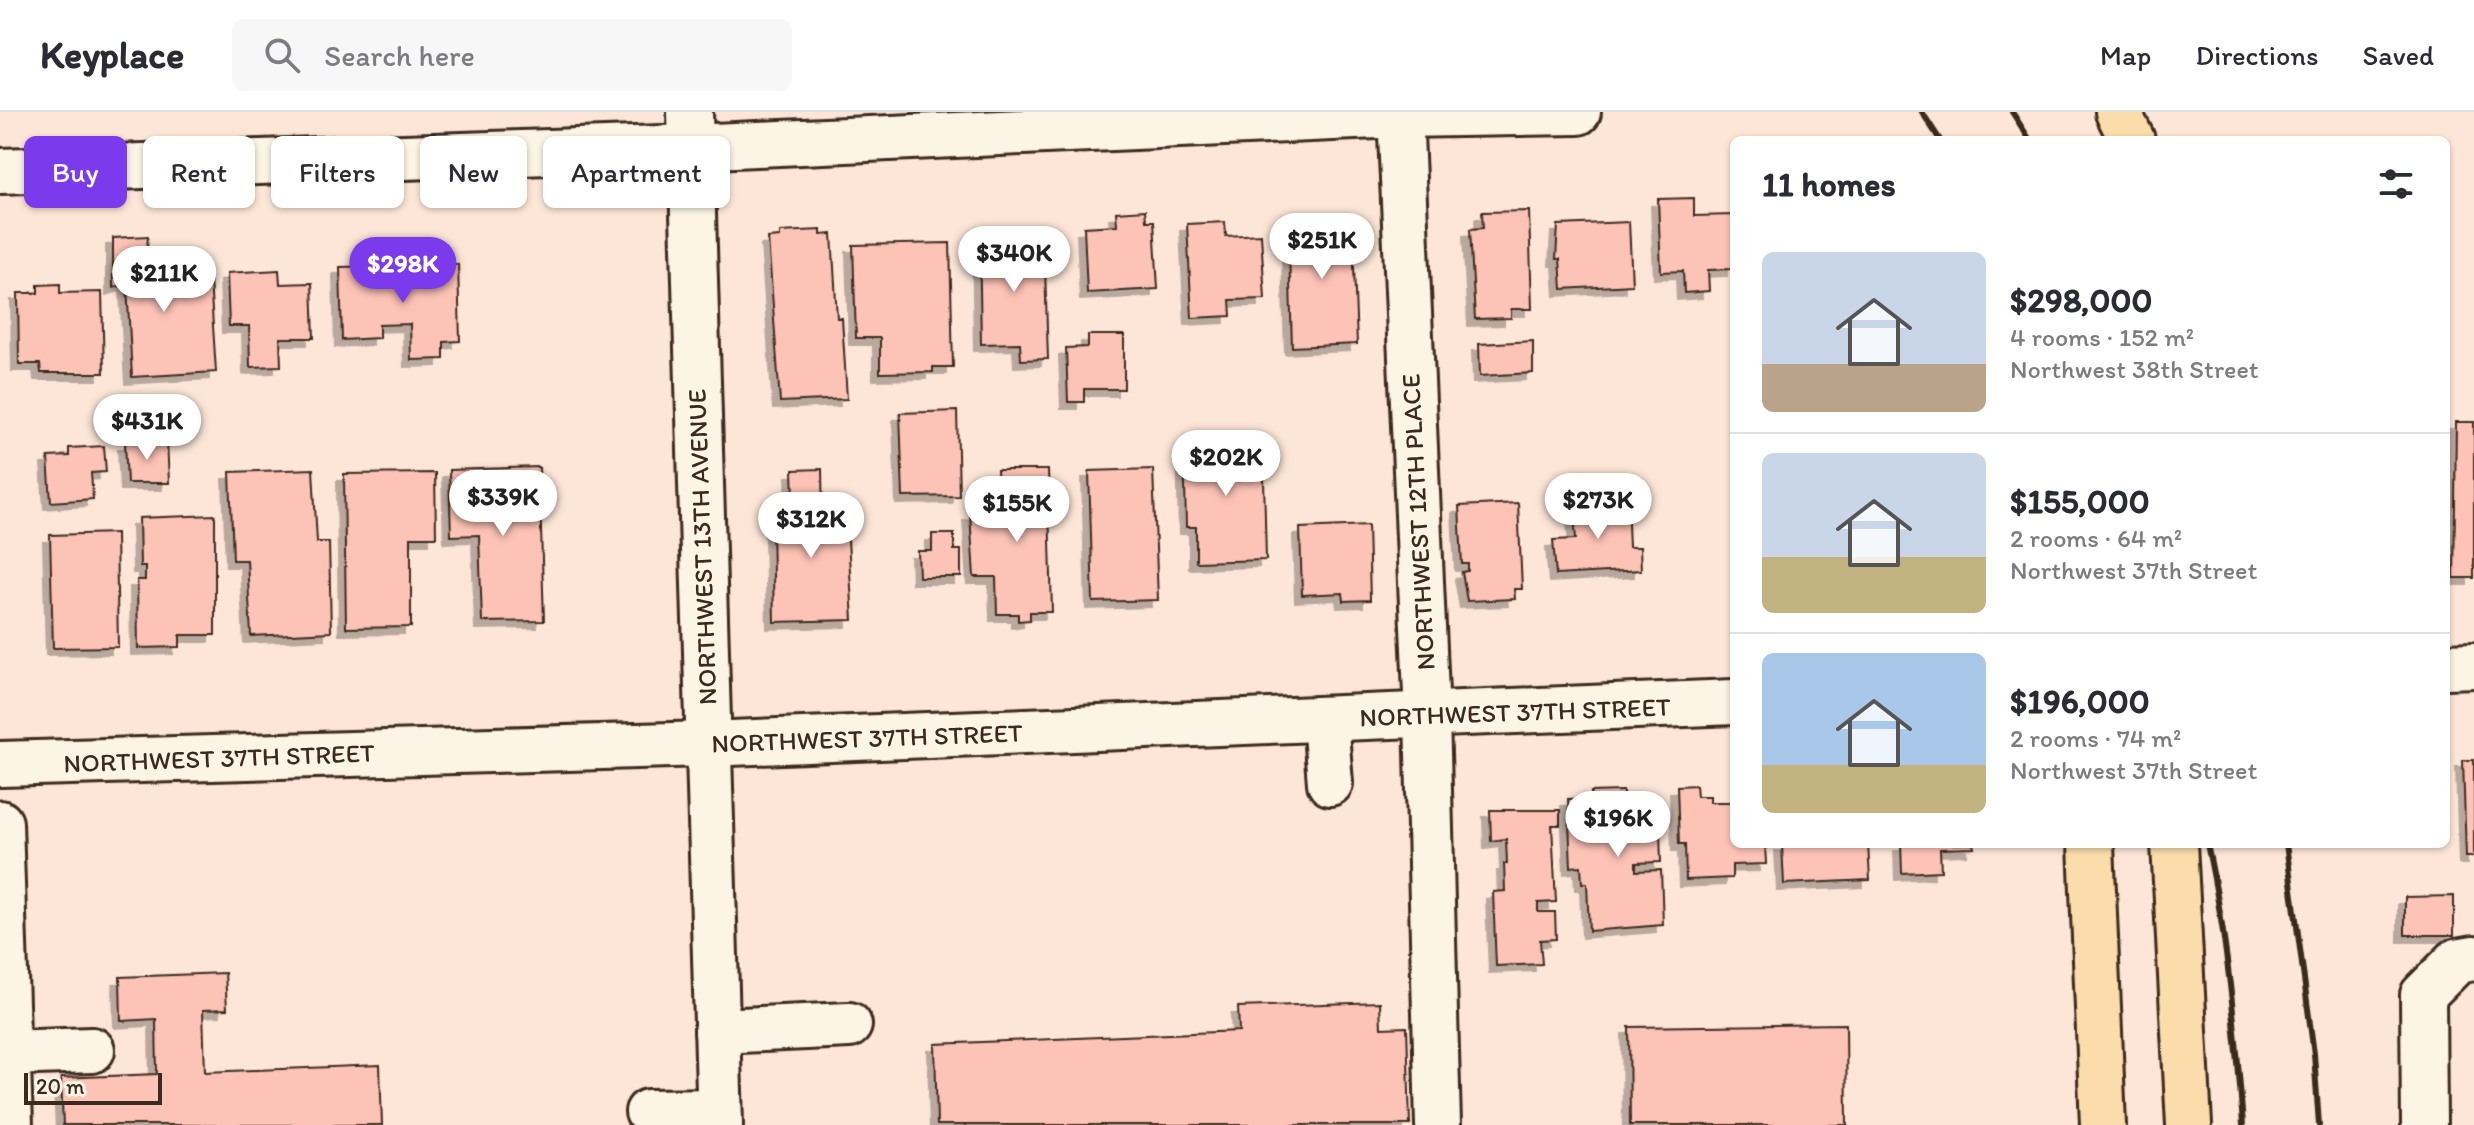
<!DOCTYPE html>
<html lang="en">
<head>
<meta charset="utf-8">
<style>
  :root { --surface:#fff; --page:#f7f7f7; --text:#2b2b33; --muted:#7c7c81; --line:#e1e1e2; --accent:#7c3aed }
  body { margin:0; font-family:Itim,sans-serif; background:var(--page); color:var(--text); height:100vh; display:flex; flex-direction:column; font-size:30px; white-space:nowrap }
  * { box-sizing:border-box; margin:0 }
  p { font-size:26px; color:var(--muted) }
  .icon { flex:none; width:44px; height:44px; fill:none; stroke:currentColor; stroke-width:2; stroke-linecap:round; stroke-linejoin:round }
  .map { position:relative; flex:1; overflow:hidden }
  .drawer { position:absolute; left:1730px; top:24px; width:720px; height:712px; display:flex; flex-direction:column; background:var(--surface); border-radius:12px; box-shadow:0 2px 6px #0004 }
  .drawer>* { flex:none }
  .banner { position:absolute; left:24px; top:24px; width:760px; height:72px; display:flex; gap:16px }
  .scale { position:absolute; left:24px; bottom:20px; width:138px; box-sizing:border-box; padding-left:8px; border:4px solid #3b2a1e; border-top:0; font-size:22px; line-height:28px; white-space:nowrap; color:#3b2a1e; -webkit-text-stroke:6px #fcf5e5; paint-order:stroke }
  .price { position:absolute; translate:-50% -68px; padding:0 18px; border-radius:28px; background:#fff; color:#222; font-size:26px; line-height:52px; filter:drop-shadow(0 2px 4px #0008) }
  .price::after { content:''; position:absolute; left:50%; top:48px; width:24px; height:18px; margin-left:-12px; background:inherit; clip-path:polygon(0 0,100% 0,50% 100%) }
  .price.on { background:var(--accent); color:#fff }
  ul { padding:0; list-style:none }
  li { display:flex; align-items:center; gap:24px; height:200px; padding:0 32px }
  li+li { border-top:2px solid var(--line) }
  li span { display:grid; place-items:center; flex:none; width:224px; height:160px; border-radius:12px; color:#555 }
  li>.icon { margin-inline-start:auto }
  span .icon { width:96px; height:96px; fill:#fffc; stroke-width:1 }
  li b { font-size:34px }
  h2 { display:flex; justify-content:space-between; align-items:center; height:96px; padding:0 32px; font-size:34px }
  .tag { padding:0 28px; border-radius:12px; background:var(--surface); box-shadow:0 2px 6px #0004; font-size:28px; line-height:72px }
  .tag.on { background:var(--accent); color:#fff }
  header { display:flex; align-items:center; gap:48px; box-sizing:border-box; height:112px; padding:0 40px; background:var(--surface); border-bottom:2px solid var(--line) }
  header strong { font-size:38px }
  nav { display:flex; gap:44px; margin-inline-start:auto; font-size:28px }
  .search { width:560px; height:72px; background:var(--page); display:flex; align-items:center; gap:20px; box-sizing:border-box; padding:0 28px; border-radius:12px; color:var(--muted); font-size:30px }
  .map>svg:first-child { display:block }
  .building { fill:#fec3b7; stroke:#3b2a1e; stroke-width:2; filter:url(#shadow) }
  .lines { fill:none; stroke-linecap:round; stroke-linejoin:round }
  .minor-casing { stroke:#3b2a1e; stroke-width:50 }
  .major-casing { stroke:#3b2a1e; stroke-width:50 }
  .minor { stroke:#fcf5e5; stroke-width:44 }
  .major { stroke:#faddab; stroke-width:44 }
  .rail { stroke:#3b2a1e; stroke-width:6 }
  .labels { text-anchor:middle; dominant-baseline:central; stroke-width:6; stroke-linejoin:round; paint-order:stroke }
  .street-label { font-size:26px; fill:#3b2a1e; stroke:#fcf5e5 }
</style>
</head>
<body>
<header>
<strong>Keyplace</strong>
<div class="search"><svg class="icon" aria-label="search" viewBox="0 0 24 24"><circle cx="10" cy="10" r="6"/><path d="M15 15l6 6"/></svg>Search here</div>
<nav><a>Map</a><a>Directions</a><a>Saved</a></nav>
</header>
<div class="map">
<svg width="2474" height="1013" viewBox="0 0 2474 1013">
  <defs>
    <filter id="shadow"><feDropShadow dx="-7" dy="7" stdDeviation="0" flood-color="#0004"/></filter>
  </defs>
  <rect width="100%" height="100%" fill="#fde6d7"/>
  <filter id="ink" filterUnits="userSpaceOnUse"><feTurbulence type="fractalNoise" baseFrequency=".0125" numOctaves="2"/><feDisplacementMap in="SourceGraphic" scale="16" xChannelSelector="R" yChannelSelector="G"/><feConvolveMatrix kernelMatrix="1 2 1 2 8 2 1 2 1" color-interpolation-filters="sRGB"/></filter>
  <g filter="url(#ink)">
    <g class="building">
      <path d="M 1694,86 L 1694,104 L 1734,103 L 1734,157 L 1708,158 L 1709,179 L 1684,181 L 1683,159 L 1661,160 L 1658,87 Z"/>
      <path d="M 1145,98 L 1146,109 L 1154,109 L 1158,177 L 1087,181 L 1084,115 L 1117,113 L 1116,100 Z"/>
      <path d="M 1529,99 L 1532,197 L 1511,197 L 1511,206 L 1475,207 L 1470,117 L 1483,116 L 1482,100 Z"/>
      <path d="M 1352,103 L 1357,232 L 1292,235 L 1288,105 Z"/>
      <path d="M 1225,110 L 1226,124 L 1261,122 L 1265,187 L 1230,188 L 1231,204 L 1192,206 L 1187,112 Z"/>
      <path d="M 1629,110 L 1632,173 L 1562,177 L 1560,147 L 1556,147 L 1558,113 Z"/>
      <path d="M 821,118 L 821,123 L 832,122 L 837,206 L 842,206 L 847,287 L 780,290 L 768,126 L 780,125 L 780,120 Z"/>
      <path d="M 979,120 L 996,120 L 997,128 L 1044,126 L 1048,247 L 1021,248 L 1020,231 L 981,232 Z"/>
      <path d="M 148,124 L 145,158 L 192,155 L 192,168 L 210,168 L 216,260 L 132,265 L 127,172 L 113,176 L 113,126 Z"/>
      <path d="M 950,131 L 953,255 L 933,255 L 933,260 L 880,261 L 880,226 L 856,226 L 853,133 Z"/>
      <path d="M 458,152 L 460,229 L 444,230 L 444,247 L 411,248 L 410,212 L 379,213 L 379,226 L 342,228 L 340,155 Z"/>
      <path d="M 279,158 L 280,172 L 312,171 L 314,226 L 280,226 L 281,254 L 250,255 L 249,214 L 229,214 L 227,161 Z"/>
      <path d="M 60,172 L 60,181 L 102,180 L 104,261 L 41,261 L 40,252 L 19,252 L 18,181 L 38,181 L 38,173 Z"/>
      <path d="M 1088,223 L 1124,223 L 1124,277 L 1084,277 L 1084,290 L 1068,290 L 1066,236 L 1088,235 Z"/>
      <path d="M 1533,229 L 1533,261 L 1480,264 L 1479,232 Z"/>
      <path d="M 957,299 L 959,384 L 903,385 L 900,301 Z"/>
      <path d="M 2456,310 L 2474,310 L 2474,466 L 2454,466 Z"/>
      <path d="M 1263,326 L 1266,448 L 1196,450 L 1196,415 L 1186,415 L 1184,327 Z"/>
      <path d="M 167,329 L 169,371 L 127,371 L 125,330 Z"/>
      <path d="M 104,334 L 106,360 L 91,361 L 93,387 L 51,390 L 48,345 L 69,344 L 69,336 Z"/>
      <path d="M 539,355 L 544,509 L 482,510 L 479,423 L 451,424 L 449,358 Z"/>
      <path d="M 313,357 L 317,430 L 329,430 L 331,520 L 251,524 L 247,448 L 233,448 L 230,360 Z"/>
      <path d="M 822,357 L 823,413 L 847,412 L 853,508 L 774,510 L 772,415 L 795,414 L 793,358 Z"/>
      <path d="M 1153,357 L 1158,488 L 1093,490 L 1089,359 Z"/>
      <path d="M 997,358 L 1048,358 L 1052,500 L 1030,500 L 1030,508 L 1018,509 L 1018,502 L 997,502 L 996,465 L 974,465 L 970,401 L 999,400 Z"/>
      <path d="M 435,361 L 436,425 L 411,425 L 411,515 L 346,516 L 344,362 Z"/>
      <path d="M 1627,388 L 1629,435 L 1640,435 L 1641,458 L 1556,463 L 1553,428 L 1576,427 L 1573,390 Z"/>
      <path d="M 1518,391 L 1522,477 L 1514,477 L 1515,487 L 1467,489 L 1462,460 L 1468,459 L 1468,452 L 1462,452 L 1459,394 Z"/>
      <path d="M 215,403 L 215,523 L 180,523 L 180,535 L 138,536 L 137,468 L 145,468 L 145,454 L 140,454 L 139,406 Z"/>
      <path d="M 1368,413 L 1370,488 L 1344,489 L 1343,481 L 1302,483 L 1300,416 Z"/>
      <path d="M 116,421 L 118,535 L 53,536 L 50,423 Z"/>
      <path d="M 932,422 L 954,422 L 954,438 L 961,438 L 961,465 L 919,465 L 918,439 L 932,439 Z"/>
      <path d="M 2463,648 L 2474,648 L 2474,745 L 2466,745 Z"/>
      <path d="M 1696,673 L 1697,684 L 1710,684 L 1710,690 L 1734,690 L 1734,732 L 1765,732 L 1766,752 L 1732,753 L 1732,766 L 1686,768 L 1685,732 L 1679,732 L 1677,674 Z"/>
      <path d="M 1623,679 L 1623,690 L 1659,689 L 1661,750 L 1636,751 L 1636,759 L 1661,758 L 1663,813 L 1589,819 L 1587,771 L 1582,771 L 1581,754 L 1571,755 L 1568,687 L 1591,686 L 1591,680 Z"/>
      <path d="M 1490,698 L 1560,698 L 1560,713 L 1552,713 L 1556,790 L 1538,791 L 1538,800 L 1555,800 L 1556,827 L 1540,828 L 1542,852 L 1496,854 L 1493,780 L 1505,779 L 1504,752 L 1507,752 L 1506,727 L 1491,729 Z"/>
      <path d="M 1782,732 L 1868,732 L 1870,768 L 1784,772 Z"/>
      <path d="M 1901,732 L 1973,732 L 1974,736 L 1940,737 L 1941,759 L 1902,761 Z"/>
      <path d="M 2454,784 L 2454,823 L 2405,823 L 2405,785 Z"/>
      <path d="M 225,861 L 227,897 L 203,898 L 205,960 L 380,953 L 382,1013 L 63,1013 L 61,966 L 157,962 L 156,907 L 121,909 L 120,865 Z"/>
      <path d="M 1380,890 L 1381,916 L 1407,915 L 1410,1013 L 937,1013 L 935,932 L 1239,919 L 1238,895 Z"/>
      <path d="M 1846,912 L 1847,1013 L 1630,1013 L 1629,915 Z"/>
    </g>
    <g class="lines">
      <defs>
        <g id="minor">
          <path d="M 690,0 L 720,1013"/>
          <path d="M 1400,0 L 1427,604 L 1438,1013"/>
          <path d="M 0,59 L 691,35 L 1400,3 L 1578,0"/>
          <path d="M 2446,554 L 2474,553"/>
          <path d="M 1325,608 L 1330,671"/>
          <path d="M 0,652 L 707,632 L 1734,590"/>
          <path d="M 0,711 L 10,1013"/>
          <path d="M 717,919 L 849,913"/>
          <path d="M 8,941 L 92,938"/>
          <path d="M 648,1000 L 719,999"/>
          <path d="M 2424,1013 L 2423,883 L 2457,849 L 2474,846"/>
        </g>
        <g id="major">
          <path d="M 2118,0 L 2132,28"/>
          <path d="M 2091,732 L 2103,1013"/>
          <path d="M 2174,732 L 2189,1013"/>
        </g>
      </defs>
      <use href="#minor" class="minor-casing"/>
      <use href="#major" class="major-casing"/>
      <use href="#minor" class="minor"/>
      <use href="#major" class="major"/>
      <g class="rail">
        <path d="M 1922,0 L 1940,28"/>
        <path d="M 2012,0 L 2030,28"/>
        <path d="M 2207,732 C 2227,824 2236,919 2243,1013"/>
        <path d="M 2286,732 L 2314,942 L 2319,1013"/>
      </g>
    </g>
  </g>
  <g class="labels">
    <g class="street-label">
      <text transform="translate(1418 410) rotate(-93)">NORTHWEST 12TH PLACE</text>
      <text transform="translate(702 435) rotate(-92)">NORTHWEST 13TH AVENUE</text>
      <text transform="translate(1515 600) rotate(-2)">NORTHWEST 37TH STREET</text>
      <text transform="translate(867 626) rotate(-2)">NORTHWEST 37TH STREET</text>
      <text transform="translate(219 646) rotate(-2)">NORTHWEST 37TH STREET</text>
    </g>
  </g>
</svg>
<div class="scale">20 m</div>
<b class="price" style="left:1322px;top:169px">$251K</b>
<b class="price" style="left:1014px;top:182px">$340K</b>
<b class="price on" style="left:403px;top:193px">$298K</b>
<b class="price" style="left:164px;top:202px">$211K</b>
<b class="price" style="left:147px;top:350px">$431K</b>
<b class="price" style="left:1226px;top:386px">$202K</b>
<b class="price" style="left:503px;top:426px">$339K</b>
<b class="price" style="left:1598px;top:429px">$273K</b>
<b class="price" style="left:1017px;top:432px">$155K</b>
<b class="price" style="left:811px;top:448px">$312K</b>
<b class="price" style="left:1618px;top:747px">$196K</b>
<div class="banner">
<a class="tag on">Buy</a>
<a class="tag">Rent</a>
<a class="tag">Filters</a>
<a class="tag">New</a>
<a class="tag">Apartment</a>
</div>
<section class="drawer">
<h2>11 homes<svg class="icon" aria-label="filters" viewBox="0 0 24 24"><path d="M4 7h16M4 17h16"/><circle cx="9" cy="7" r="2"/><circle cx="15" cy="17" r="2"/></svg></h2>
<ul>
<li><span style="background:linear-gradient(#c9d6e8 70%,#b9a48a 0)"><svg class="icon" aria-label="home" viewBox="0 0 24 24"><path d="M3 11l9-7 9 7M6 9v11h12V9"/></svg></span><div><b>$298,000</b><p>4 rooms · 152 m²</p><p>Northwest 38th Street</p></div></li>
<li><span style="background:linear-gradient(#c9d6e8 65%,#c2b280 0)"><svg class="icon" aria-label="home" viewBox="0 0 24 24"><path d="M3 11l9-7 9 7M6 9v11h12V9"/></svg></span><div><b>$155,000</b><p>2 rooms · 64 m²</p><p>Northwest 37th Street</p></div></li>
<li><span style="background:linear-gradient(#a9c7e8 70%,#c2b280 0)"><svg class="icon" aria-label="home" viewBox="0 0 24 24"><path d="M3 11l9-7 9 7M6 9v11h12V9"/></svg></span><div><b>$196,000</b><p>2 rooms · 74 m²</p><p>Northwest 37th Street</p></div></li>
</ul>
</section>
</div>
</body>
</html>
